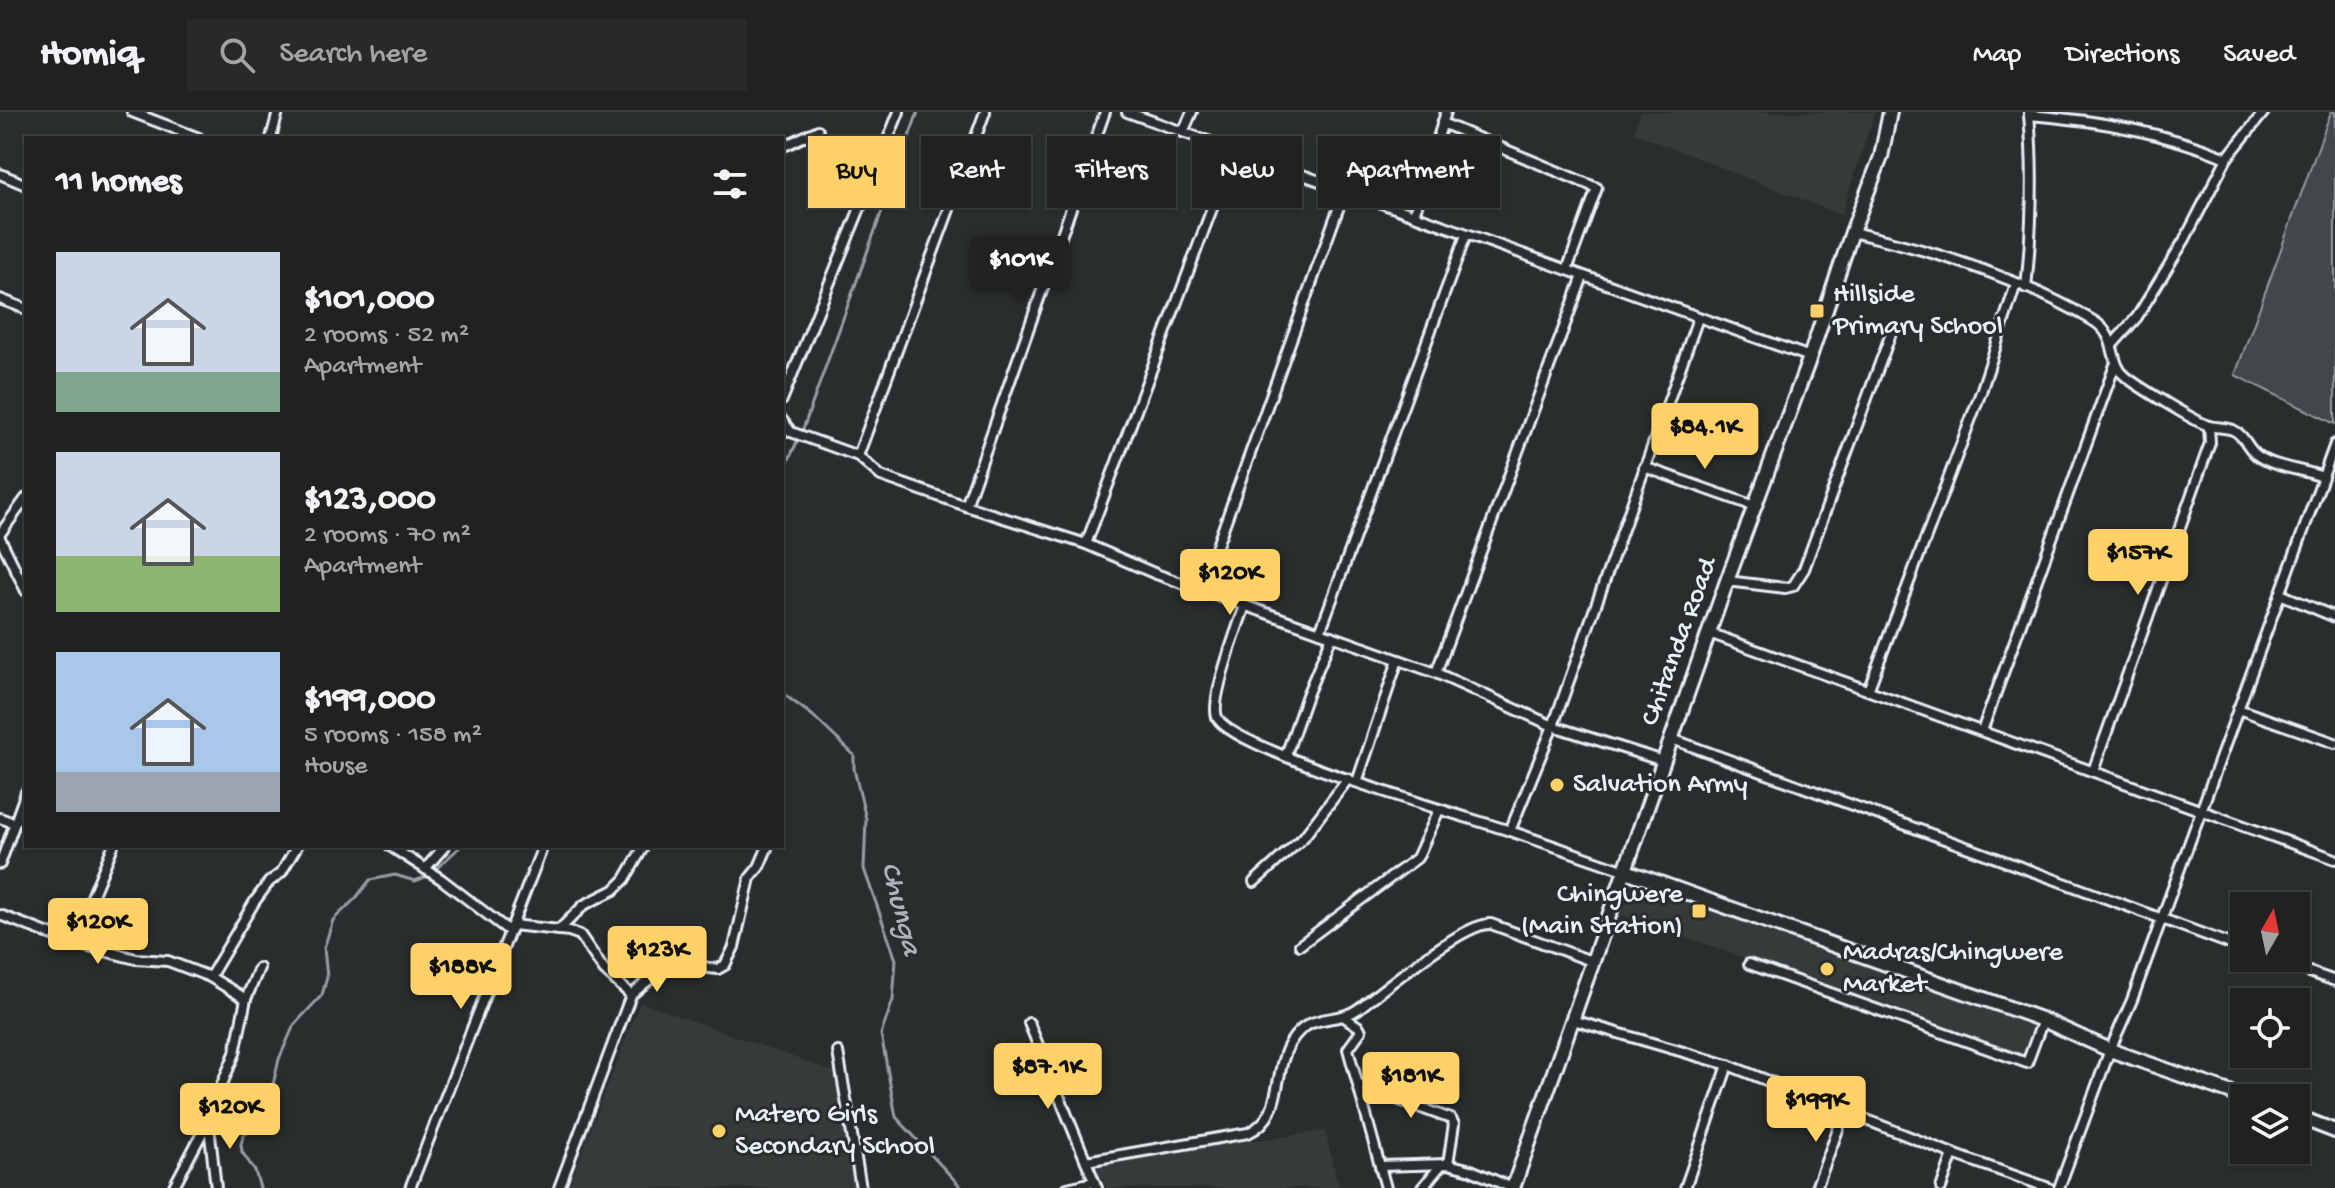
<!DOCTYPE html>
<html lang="en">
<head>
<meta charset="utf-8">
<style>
  :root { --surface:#202222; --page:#282a2a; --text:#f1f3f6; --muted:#a2a4a5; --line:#3d3f40; --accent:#ffd166 }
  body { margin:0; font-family:"Gochi Hand",sans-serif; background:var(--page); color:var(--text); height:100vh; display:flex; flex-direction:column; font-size:30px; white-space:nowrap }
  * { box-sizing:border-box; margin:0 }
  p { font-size:26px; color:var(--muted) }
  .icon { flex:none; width:44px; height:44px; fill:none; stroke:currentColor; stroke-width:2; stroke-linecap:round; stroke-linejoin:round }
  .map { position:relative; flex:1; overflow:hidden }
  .sheet { position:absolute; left:24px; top:24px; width:760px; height:712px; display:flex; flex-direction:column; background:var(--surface); border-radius:0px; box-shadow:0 2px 6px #0004,0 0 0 2px var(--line) }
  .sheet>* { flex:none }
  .hud { position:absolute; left:808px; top:24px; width:760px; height:72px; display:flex; gap:16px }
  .needle { width:52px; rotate:9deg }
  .controls { position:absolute; left:2230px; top:780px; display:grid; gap:16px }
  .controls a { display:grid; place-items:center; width:80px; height:80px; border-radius:0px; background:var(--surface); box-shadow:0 2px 6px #0004,0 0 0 2px var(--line); font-size:40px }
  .price { position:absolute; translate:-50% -68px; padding:0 18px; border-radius:8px; background:var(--accent); color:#111; font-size:26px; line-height:52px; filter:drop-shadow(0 2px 4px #0008) }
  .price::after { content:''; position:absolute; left:50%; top:48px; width:24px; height:18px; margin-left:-12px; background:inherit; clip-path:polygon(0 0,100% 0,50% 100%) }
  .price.on { background:#222; color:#fff }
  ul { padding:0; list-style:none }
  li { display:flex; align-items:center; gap:24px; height:200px; padding:0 32px }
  li span { display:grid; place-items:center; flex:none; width:224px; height:160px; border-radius:0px; color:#555 }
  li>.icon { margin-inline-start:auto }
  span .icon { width:96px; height:96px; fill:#fffc; stroke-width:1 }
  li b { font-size:34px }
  h2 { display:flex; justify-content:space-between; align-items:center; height:96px; padding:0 32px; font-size:34px }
  .tag { padding:0 28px; border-radius:0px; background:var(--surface); box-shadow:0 2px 6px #0004,0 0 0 2px var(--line); font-size:28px; line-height:72px }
  .tag.on { background:var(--accent); color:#111 }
  header { display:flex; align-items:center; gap:48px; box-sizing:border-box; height:112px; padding:0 40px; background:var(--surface); border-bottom:2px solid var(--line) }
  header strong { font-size:38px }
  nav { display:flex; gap:44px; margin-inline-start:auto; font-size:28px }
  .search { width:560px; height:72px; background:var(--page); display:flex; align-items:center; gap:20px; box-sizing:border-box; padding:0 28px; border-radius:0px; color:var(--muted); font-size:30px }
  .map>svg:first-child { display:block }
  .built { fill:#363a3b }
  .green { fill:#424648; stroke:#959ca0; stroke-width:2 }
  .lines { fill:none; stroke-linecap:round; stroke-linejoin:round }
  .stream { stroke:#989fa3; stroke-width:3 }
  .street-casing { stroke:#e8f1f8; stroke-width:14 }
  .secondary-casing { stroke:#e8f1f8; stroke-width:18 }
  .street { stroke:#2a2d2e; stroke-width:8 }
  .secondary { stroke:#2a2d2e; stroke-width:12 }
  .poi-dot { fill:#ffd166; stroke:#2a2d2e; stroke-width:3 }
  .labels { text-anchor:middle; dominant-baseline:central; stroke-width:6; stroke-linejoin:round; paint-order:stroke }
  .poi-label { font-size:28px; fill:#e8f1f8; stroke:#2a2d2e; text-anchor:start }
  .street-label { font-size:28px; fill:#e8f1f8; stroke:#2a2d2e }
  .water-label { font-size:30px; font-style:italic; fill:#acb3b9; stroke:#2a2d2e }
</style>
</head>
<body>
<header>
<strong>Homiq</strong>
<div class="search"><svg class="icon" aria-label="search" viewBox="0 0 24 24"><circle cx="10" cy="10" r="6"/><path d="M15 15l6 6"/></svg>Search here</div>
<nav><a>Map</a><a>Directions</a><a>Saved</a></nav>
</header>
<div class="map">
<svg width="2335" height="1076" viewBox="0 0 2335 1076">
  <rect width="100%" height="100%" fill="#2a2d2e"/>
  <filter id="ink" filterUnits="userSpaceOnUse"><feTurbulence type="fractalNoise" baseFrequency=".0125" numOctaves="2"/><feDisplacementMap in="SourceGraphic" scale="16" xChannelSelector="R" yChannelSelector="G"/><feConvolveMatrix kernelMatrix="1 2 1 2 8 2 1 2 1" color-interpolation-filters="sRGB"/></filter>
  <g filter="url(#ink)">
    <g class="built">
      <path d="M 1640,0 L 1875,0 L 1841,103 L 1634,21 Z"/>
      <path d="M 1632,770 L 2034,912 L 2024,945 L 1620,802 Z"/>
      <path d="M 640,890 L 837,961 L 857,1076 L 568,1076 Z"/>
      <path d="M 1325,1019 L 1339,1076 L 1107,1076 L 1094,1050 Z"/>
    </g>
    <path class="green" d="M 2331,0 L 2335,0 L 2335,312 L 2235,263 Z"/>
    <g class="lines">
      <g class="stream">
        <path d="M 782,362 L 803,317 L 918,0"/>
        <path d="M 782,581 L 812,603 L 854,643 L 854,657 L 866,707 L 864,757 L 896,848 L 893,888 L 881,922 L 896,1005 L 962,1076"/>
        <path d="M 435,758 L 461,734"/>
        <path d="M 260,1076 L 255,1059 L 242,1040 L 241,1032 L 243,1024 L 265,1007 L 279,947 L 294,913 L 322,883 L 327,865 L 324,836 L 333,808 L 356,786 L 370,768 L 395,763 L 415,769 L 428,764"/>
      </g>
      <defs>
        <g id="street">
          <path d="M 132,0 L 199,26"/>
          <path d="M 1127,0 L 1810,245"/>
          <path d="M 2029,3 C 2098,8 2163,20 2227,46"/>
          <path d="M 1442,11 L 1597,76 L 1567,158"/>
          <path d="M 1183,20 L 1192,0"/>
          <path d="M 271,26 L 278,0"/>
          <path d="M 782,35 L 818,18"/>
          <path d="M 0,62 L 26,73"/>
          <path d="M 1414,103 L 1446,0"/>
          <path d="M 1852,120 C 1935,139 2018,165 2092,208 C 2119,223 2108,250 2125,264 C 2137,274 2196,310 2209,314 C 2217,316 2226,315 2233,318 C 2246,324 2247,337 2258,344 C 2276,356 2302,357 2322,365"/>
          <path d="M 2026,176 C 2032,118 2034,60 2029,2"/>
          <path d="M 0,187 L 26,197"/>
          <path d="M 2113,232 L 2137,205 L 2185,127 L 2227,46 L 2264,0"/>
          <path d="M 782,288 L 899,0"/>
          <path d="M 782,308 L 791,320 L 858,344 L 881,364 L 966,394 L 1086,432 L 1156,462 L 1436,561 L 1553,614 L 1663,649"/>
          <path d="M 858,344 L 985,0"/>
          <path d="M 1644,355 L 1754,394"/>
          <path d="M 966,394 L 1105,0"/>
          <path d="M 0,422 L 26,386"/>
          <path d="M 0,426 L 26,479"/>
          <path d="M 1086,432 L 1234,38"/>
          <path d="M 1727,469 L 1785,476 L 1793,474 L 1804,457 L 1893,216"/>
          <path d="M 1201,478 L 1345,78"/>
          <path d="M 2280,482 L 2335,505"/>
          <path d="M 1245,494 C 1238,514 1210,588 1217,605 C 1229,637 1467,705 1510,719 C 1549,732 1587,746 1626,759"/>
          <path d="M 1320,520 L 1466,123"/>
          <path d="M 1709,521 L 2335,747"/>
          <path d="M 1436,561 L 1583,164"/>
          <path d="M 1869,576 L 1981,280 L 2016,172"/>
          <path d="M 2238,597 L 2335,631"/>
          <path d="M 1982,619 L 2115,253"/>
          <path d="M 1672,627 L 2244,837"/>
          <path d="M 1286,643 L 1307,583 L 1332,524"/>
          <path d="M 2093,659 L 2210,331 L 2209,314"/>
          <path d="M 1357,670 L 1398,548"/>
          <path d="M 0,706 L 14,711"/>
          <path d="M 1510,719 L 1553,614 L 1698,206"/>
          <path d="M 390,734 L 441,767 L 509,819"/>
          <path d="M 0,752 L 26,680"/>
          <path d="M 425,757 L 445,734"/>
          <path d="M 1254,770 L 1303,726 L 1348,667"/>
          <path d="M 0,803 L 73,831 L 136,847 L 168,849 L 210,865 L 246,887 L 235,941 L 201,1023 L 173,1076"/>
          <path d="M 512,813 L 569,819 L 580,823 L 604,858 L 631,883"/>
          <path d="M 559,818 L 584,793 L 614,778 L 625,767 L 644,734"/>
          <path d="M 73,831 L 113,734"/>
          <path d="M 1300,833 L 1417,746 L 1439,698"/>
          <path d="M 2270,846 L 2335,869"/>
          <path d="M 1749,852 L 2027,951 L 2043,908"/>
          <path d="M 210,865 L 255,789 L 269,770 L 281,761 L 297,734"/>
          <path d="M 246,887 L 259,856"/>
          <path d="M 1343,904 L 1359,915 L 1361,919 L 1348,937 L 1386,1076"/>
          <path d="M 1573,908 L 1728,953 L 1953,1042 L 2049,1076"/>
          <path d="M 1029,911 L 1097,1076"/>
          <path d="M 838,940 L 861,1076"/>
          <path d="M 1359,973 L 1451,1007 L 1454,1012 L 1448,1052"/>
          <path d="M 208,1005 L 216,1076"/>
          <path d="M 1086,1049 L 1248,1021 C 1285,1004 1272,962 1290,931 C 1310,898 1336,913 1358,897 C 1383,878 1464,810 1491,812 L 1594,850"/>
          <path d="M 1380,1054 L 1448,1052 L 1471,1058 L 1512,1076"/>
          <path d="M 410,1076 L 543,734"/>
          <path d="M 559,1076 L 631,883 L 650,867 L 678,849 L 709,856 L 718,857 L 725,853 L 734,835 L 750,766 L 759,755 L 768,734"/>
          <path d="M 1067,1076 L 1094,1070"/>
          <path d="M 1422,1076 L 1442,1052"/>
          <path d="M 1685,1076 L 1728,953"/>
          <path d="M 1816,1076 L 1845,999"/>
          <path d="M 1941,1076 L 1953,1042"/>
          <path d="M 2059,1076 L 2110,938 L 2132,888 L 2335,332"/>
        </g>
        <g id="secondary">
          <path d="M 1626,759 L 2043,908 L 2110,938 L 2246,986"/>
          <path d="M 2296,1004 L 2335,1019"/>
          <path d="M 1513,1076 L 1727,469 L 1810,245 L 1852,120 L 1881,45 L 1890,0"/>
        </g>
      </defs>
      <use href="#street" class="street-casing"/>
      <use href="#secondary" class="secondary-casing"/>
      <use href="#street" class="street"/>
      <use href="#secondary" class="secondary"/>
    </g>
  </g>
  <g class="poi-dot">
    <rect x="1809" y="191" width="16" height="16" rx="4"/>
    <circle cx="1557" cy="673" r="8"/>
    <rect x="1691" y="791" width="16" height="16" rx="4"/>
    <circle cx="1827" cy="857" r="8"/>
    <circle cx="719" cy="1019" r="8"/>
  </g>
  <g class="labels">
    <g class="poi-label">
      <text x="1833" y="183">Hillside<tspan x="1833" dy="32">Primary School</tspan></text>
      <text x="1573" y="673">Salvation Army</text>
      <text x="1683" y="783" text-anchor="end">Chingwere<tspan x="1683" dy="32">(Main Station)</tspan></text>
      <text x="1843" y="841">Madras/Chingwere<tspan x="1843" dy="32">Market</tspan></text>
      <text x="735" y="1003">Matero Girls<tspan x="735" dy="32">Secondary School</tspan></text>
    </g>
    <g class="street-label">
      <text transform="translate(1680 530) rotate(-70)">Chitanda Road</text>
    </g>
    <g class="water-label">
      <text transform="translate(899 797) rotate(76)">Chunga</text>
    </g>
  </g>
</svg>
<div class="controls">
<a><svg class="needle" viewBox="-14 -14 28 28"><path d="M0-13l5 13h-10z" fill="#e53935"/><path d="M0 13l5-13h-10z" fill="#a2a4a5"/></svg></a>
<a><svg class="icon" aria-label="locate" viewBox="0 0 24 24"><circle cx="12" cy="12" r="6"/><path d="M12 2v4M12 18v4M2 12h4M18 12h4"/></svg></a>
<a><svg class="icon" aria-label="layers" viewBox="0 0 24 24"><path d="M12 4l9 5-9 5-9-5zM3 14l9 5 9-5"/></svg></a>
</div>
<b class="price on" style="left:1020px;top:192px">$101K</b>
<b class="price" style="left:1705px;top:359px">$84.1K</b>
<b class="price" style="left:2138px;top:485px">$157K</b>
<b class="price" style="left:1230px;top:505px">$120K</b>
<b class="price" style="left:98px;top:854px">$120K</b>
<b class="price" style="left:657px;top:882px">$123K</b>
<b class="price" style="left:461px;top:899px">$188K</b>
<b class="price" style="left:1048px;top:999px">$87.1K</b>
<b class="price" style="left:1411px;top:1008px">$181K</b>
<b class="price" style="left:1816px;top:1032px">$199K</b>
<b class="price" style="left:230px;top:1039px">$120K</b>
<div class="hud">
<a class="tag on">Buy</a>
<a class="tag">Rent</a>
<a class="tag">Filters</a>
<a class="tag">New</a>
<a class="tag">Apartment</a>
</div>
<section class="sheet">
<h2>11 homes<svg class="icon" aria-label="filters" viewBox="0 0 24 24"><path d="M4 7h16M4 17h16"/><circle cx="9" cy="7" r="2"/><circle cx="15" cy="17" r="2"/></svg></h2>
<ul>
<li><span style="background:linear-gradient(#c9d6e8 75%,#7fa58c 0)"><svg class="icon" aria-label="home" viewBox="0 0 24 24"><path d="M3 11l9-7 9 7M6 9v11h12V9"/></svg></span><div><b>$101,000</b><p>2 rooms · 52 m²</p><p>Apartment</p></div></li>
<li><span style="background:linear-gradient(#c9d6e8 65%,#8fb573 0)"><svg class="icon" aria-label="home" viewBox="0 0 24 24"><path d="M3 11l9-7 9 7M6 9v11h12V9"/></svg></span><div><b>$123,000</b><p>2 rooms · 70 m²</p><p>Apartment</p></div></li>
<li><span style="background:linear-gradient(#a9c7e8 75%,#9aa5b1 0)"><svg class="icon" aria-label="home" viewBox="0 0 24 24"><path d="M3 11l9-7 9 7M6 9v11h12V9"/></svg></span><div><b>$199,000</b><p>5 rooms · 158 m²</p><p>House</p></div></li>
</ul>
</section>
</div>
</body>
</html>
